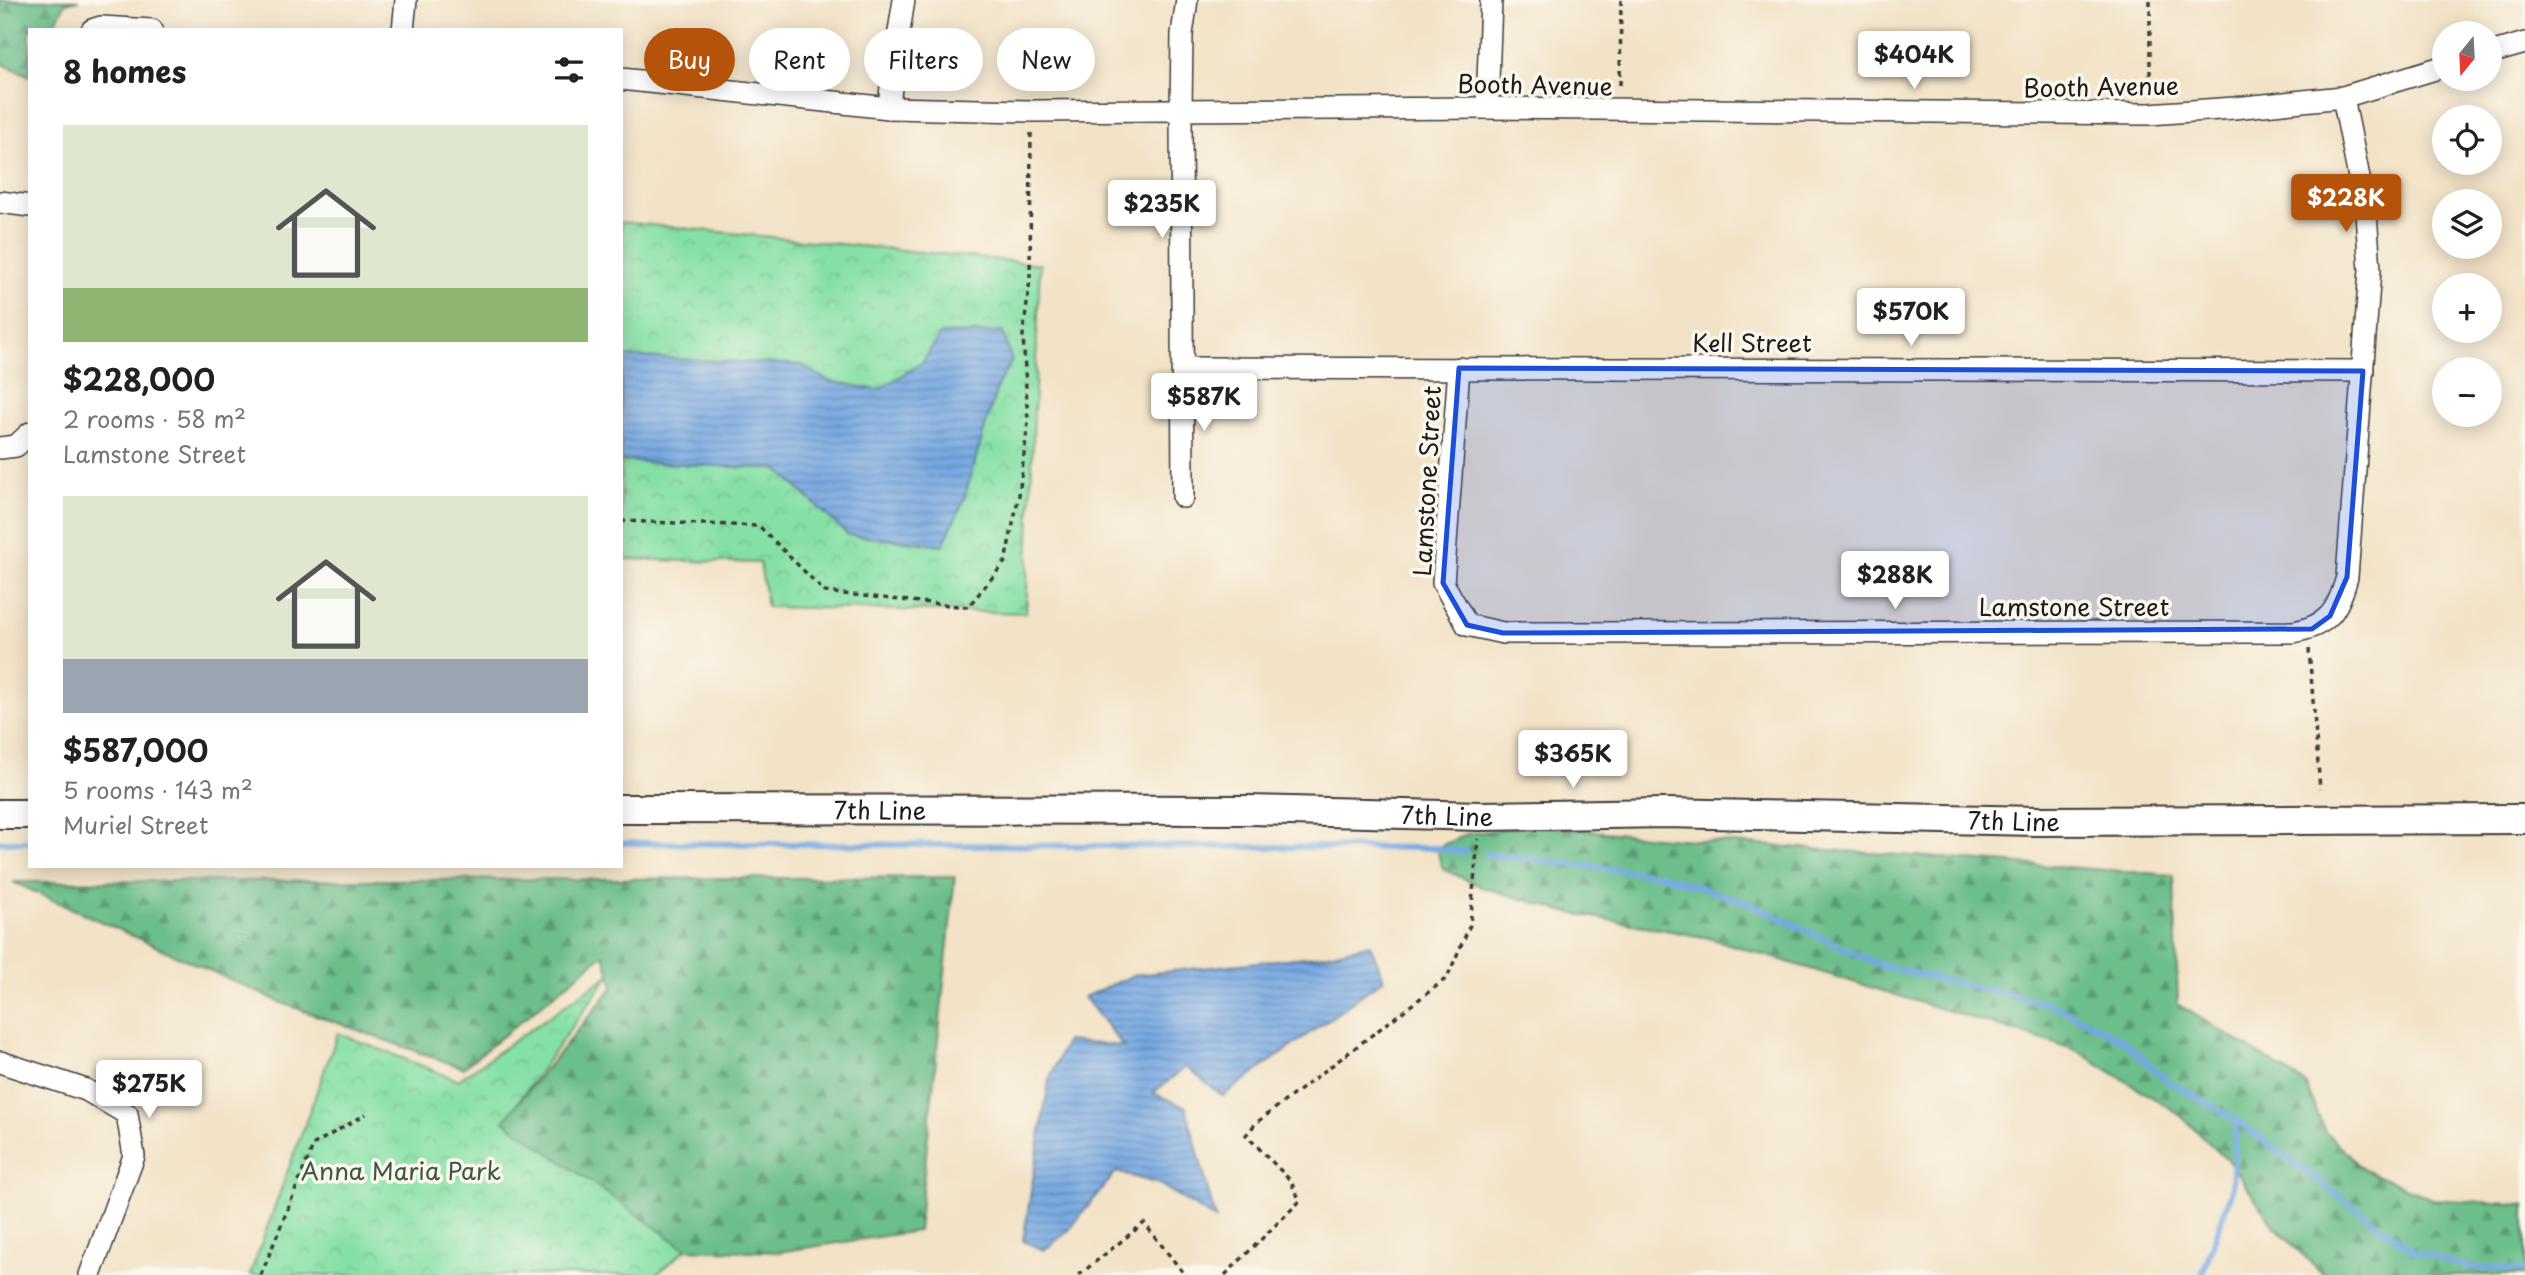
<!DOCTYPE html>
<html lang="en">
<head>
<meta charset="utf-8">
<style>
  :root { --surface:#fff; --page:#f6f6f6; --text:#202124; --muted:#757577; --accent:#b45309 }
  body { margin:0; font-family:"Playpen Sans",sans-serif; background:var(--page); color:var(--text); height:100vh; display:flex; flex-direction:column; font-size:26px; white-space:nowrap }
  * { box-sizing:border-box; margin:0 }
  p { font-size:23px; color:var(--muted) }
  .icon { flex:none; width:38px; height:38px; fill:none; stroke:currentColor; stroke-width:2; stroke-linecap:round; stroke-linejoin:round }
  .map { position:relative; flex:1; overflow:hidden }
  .details { position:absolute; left:28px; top:28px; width:595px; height:840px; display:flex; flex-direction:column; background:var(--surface); border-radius:0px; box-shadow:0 4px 18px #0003 }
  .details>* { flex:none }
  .banner { position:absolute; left:644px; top:28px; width:665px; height:63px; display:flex; gap:14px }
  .needle { width:46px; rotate:198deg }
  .buttons { position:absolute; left:2432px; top:21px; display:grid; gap:14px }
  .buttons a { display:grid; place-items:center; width:70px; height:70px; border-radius:50%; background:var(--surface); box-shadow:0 4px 18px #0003; font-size:35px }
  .price { position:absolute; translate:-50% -60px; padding:0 16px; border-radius:7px; background:#fff; color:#222; font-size:23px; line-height:46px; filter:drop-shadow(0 2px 4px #0008) }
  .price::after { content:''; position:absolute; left:50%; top:42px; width:21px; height:16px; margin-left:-10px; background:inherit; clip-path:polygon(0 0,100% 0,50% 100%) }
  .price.active { background:var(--accent); color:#fff }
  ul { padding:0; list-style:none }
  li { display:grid; align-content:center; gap:14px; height:371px; padding:0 35px }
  li span { display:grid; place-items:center; height:217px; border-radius:0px; color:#555 }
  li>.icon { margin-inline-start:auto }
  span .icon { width:126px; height:126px; fill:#fffc; stroke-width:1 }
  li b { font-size:30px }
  h2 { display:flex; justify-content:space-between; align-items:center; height:84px; padding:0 35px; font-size:30px }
  .chip { padding:0 24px; border-radius:32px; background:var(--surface); box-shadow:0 4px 18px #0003; font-size:24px; line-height:63px }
  .chip.active { background:var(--accent); color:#fff }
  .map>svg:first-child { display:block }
  .forest { fill:url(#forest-firs); stroke:#446d54; stroke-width:2 }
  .park { fill:url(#park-crowns); stroke:#507e61; stroke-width:2 }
  .water { fill:url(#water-rules); stroke:#48627e; stroke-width:2 }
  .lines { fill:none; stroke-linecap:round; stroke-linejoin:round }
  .stream { stroke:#75a7e1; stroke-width:6 }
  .minor-casing { stroke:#3c3a36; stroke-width:24 }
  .tertiary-casing { stroke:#3c3a36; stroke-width:32 }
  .path { stroke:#3c3a36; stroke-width:3.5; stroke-dasharray:5 5; stroke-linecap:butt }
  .minor { stroke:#fff; stroke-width:21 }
  .tertiary { stroke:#fff; stroke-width:28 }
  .marked { fill:#1d4ed8; fill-opacity:0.2; stroke:#1d4ed8; stroke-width:5; stroke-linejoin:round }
  .labels { text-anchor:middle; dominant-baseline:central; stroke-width:7; stroke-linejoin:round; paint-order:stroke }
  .street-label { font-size:24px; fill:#1c1c1c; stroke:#fbf7ec }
  .park-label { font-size:24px; fill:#3c5745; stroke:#fbf7ec }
</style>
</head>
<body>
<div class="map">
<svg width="2525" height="1275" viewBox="0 0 2525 1275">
  <defs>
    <pattern id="forest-firs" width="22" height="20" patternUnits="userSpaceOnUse" patternTransform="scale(1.75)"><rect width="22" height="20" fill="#6cbe8b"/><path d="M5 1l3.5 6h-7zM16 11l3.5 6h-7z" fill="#589a71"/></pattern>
    <pattern id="park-crowns" width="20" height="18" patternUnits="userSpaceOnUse" patternTransform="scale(1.75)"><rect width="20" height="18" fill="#85e0a6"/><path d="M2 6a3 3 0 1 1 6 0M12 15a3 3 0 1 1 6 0" fill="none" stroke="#72c08e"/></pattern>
    <pattern id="water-rules" width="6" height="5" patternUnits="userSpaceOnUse" patternTransform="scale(1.75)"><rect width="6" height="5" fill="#75a7e1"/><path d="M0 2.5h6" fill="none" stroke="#5f87b6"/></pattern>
  </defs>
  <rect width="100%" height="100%" fill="#fbf7ec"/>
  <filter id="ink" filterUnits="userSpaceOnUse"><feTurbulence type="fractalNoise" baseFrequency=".0143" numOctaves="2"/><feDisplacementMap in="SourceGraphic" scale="14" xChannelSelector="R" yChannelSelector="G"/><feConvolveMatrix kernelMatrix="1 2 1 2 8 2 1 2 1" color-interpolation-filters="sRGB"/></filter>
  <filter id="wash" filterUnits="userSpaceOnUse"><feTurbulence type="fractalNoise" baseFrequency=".00686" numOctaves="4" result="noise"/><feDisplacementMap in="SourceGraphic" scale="28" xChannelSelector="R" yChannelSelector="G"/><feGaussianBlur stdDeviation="1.57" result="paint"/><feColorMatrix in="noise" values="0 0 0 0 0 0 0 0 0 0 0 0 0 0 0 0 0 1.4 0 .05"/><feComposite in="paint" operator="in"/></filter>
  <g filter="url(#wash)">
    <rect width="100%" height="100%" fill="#f2e2c6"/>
    <g class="forest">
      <path d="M 0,0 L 79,0 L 66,3 L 51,30 L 30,30 L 30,76 L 0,63 Z"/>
      <path d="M 1533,825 L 1665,838 L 2174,875 L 2178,1004 L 2305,1083 L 2325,1132 L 2364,1170 L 2433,1199 L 2525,1205 L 2525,1275 L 2323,1275 L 2275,1227 L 2229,1162 L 2179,1114 L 2076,1050 L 1709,938 L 1566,912 L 1482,887 L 1443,869 L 1436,848 L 1467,834 Z"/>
      <path d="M 955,877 L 918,1231 L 778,1252 L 686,1249 L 503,1121 L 613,987 L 604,954 L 463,1068 L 282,1003 L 13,882 Z"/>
    </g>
    <g class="park">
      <path d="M 621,222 L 1040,264 L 1026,613 L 767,607 L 760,563 L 621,559 Z"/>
      <path d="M 610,974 L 504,1121 L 686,1249 L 656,1275 L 250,1275 L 338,1033 L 458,1080 Z"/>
    </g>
    <g class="water">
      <path d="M 1003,332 L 1012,361 L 998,384 L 963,502 L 943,545 L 848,535 L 777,469 L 621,461 L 621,356 L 802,365 L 829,381 L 878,390 L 923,362 L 940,334 Z"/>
      <path d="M 1370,944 L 1384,979 L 1223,1096 L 1186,1067 L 1153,1093 L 1186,1107 L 1216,1220 L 1159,1184 L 1116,1172 L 1068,1231 L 1044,1250 L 1023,1241 L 1049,1080 L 1066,1041 L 1123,1046 L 1084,997 L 1134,975 L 1324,955 Z"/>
    </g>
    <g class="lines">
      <g class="stream">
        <path d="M 0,842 L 30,842"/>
        <path d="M 621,843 L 1435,848 L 1466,852"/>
        <path d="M 1486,854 L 1662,875 L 1748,903 L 1882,966 L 2051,1004 L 2120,1038 L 2165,1079 L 2236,1120 L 2414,1251 L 2467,1267 L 2525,1270"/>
        <path d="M 2202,1275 L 2232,1190 L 2236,1120"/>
      </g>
    </g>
  </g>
  <g filter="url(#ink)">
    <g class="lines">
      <defs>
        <g id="minor">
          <path d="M 92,30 L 101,27 L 152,30"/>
          <path d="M 403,30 L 406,0"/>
          <path d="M 2490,53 L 2525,43"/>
          <path d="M 621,79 L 889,108 L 1031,111 L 1487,108 L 2149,114 L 2234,108 L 2343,97 L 2445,66"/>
          <path d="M 889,108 L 892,76 L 904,0"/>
          <path d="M 1487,108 L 1491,0"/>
          <path d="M 0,202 L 30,206"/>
          <path d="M 1184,368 L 2363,371"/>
          <path d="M 1459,368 L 1443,583 L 1467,625 L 1503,633 L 2293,632 C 2329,626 2338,610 2347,577 L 2370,270 L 2366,213 L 2343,97"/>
          <path d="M 0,448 L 16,446 L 30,433"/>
          <path d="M 1183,497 L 1181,111 L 1182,34 L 1187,0"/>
          <path d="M 0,1062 L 86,1090 L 127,1114 L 134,1156 L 90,1275"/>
        </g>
        <g id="tertiary">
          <path id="s1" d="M 621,809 L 1249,810 L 1480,816 L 1666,813 L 2036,821 L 2525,819"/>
          <path d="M 0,814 L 30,814"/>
        </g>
      </defs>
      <use href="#minor" class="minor-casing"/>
      <use href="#tertiary" class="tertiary-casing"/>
      <g class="path">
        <path d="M 2150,0 L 2150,96"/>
        <path d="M 1620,85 L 1621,0"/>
        <path d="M 621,521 L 759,526 L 825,592 L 968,607 L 1005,562 L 1019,495 L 1028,422 L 1023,335 L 1030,279 L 1031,129"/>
        <path d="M 2309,649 L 2320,789"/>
        <path d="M 261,1275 L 314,1144 L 366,1114"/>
        <path d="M 1079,1275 L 1144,1223 L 1185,1275"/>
        <path d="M 1225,1275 L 1300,1201 L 1290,1180 L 1246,1135 L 1256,1123 L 1447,978 L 1470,925 L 1478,839"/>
      </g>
      <use href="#minor" class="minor"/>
      <use href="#tertiary" class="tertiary"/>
    </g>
  </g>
  <path class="marked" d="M 1459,368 L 2363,371 L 2347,577 L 2330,616 L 2312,629 L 1503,633 L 1467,625 L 1443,583 Z"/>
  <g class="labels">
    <g class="street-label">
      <text transform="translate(1535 84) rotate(1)">Booth Avenue</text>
      <text transform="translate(2101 86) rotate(-1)">Booth Avenue</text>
      <text x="1752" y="342">Kell Street</text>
      <text transform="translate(1426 481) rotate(-87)">Lamstone Street</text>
      <text x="2074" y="606">Lamstone Street</text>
      <text stroke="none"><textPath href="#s1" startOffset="259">7th Line</textPath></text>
      <text stroke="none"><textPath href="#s1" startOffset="826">7th Line</textPath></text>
      <text stroke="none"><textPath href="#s1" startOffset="1393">7th Line</textPath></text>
    </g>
    <g class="park-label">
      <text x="401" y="1170">Anna Maria Park</text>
    </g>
  </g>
</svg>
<div class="buttons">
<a><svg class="needle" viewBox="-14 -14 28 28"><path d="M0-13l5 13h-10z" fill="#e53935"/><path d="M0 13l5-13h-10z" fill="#757577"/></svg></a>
<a><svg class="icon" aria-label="locate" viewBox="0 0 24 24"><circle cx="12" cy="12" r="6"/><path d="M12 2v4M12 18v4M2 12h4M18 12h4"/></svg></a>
<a><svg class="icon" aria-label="layers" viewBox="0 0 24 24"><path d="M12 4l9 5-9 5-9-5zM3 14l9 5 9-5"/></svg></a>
<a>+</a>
<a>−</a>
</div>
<b class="price" style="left:1914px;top:91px">$404K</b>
<b class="price active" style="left:2346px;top:234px">$228K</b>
<b class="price" style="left:1162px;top:240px">$235K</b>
<b class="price" style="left:1911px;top:348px">$570K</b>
<b class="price" style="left:1204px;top:433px">$587K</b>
<b class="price" style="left:1895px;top:611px">$288K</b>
<b class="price" style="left:1573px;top:790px">$365K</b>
<b class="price" style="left:149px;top:1120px">$275K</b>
<div class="banner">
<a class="chip active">Buy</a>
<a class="chip">Rent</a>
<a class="chip">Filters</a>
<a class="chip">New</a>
</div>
<section class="details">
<h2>8 homes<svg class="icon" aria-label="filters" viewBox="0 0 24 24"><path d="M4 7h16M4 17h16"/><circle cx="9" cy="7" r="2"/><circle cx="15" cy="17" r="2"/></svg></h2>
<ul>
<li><span style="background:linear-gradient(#dfe7d0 75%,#8fb573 0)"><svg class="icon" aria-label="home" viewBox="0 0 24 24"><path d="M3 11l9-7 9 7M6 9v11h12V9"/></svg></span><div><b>$228,000</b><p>2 rooms · 58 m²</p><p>Lamstone Street</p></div></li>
<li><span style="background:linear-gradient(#dfe7d0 75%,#9aa5b1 0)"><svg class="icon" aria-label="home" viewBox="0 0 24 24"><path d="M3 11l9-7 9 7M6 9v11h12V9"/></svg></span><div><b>$587,000</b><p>5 rooms · 143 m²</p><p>Muriel Street</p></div></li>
</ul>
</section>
</div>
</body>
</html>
